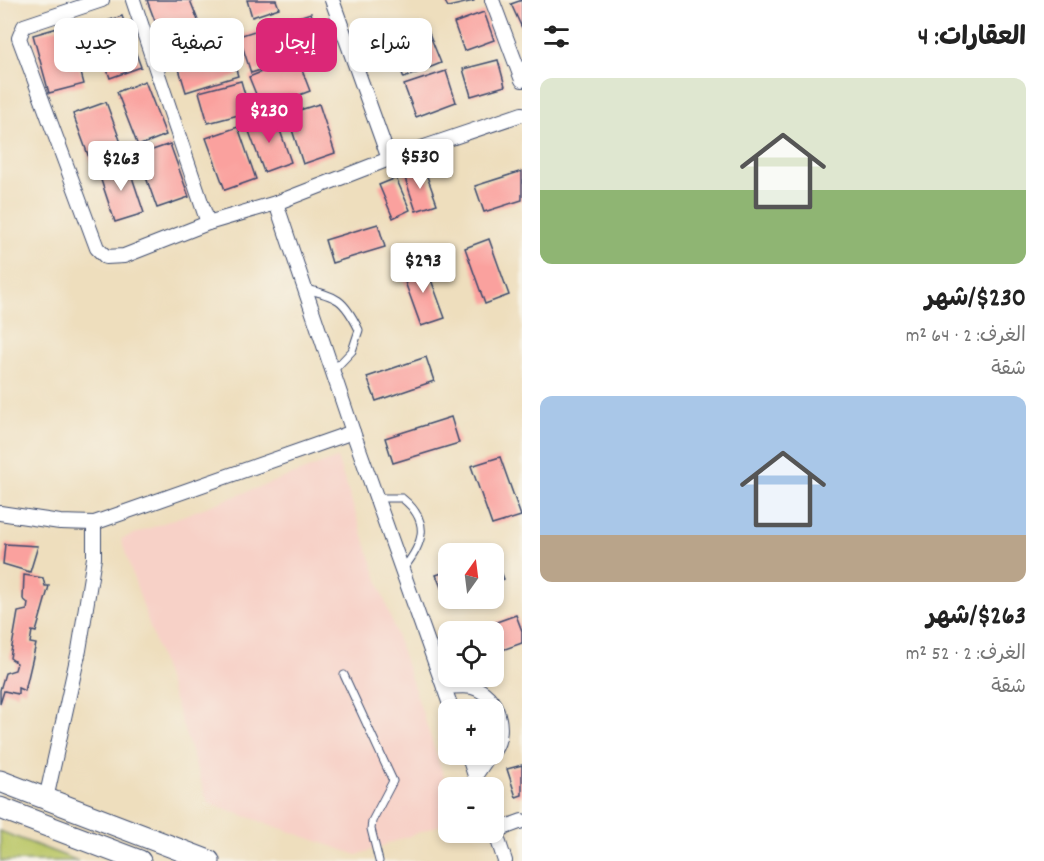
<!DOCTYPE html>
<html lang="ar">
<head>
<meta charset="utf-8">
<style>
  :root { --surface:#fff; --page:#f2f2f2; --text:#222; --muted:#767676; --accent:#db2777 }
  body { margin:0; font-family:Dekko,"Playpen Sans Arabic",sans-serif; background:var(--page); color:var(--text); direction:rtl; height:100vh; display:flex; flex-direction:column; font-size:22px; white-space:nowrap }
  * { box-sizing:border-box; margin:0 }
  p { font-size:20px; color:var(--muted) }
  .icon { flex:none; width:33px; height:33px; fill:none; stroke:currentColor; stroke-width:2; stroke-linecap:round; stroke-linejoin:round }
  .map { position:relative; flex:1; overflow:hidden; direction:ltr }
  .side { display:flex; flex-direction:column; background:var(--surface); width:522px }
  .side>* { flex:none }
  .top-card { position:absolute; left:18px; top:18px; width:414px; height:54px; direction:rtl; display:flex; gap:12px }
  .needle { width:39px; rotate:14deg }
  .controls { position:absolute; left:438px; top:543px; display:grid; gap:12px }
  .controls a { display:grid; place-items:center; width:66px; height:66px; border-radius:12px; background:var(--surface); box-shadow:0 3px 9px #0003; font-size:30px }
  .price { position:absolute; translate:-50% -51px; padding:0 14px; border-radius:6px; background:#fff; color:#222; font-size:20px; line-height:39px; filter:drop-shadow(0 2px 3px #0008) }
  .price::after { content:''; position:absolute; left:50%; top:36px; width:18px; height:14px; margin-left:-9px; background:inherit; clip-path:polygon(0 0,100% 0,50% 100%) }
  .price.active { background:var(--accent); color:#fff }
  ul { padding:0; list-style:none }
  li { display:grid; align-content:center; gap:12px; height:318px; padding:0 18px }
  li span { display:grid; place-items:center; height:186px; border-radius:12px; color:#555 }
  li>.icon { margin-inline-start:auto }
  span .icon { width:108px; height:108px; fill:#fffc; stroke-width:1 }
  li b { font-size:26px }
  h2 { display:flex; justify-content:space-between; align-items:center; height:72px; padding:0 18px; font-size:26px }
  .pill { padding:0 21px; border-radius:12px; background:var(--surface); box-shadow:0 3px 9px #0003; font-size:21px; line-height:54px }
  .pill.active { background:var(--accent); color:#fff }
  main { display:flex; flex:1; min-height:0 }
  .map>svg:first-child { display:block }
  .built { fill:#f7d1c7 }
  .green { fill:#bbc769; stroke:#6b7b64; stroke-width:1.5 }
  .building { fill:#faa19e }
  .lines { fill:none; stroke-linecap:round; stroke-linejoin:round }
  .lane-casing { stroke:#3b496c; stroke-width:9 }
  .street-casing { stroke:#3b496c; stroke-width:16 }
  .primary-casing { stroke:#3b496c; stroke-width:23 }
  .lane { stroke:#fff; stroke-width:7 }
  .street { stroke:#fff; stroke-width:14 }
  .primary { stroke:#fff; stroke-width:21 }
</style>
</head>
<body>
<main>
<section class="side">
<h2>العقارات: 4<svg class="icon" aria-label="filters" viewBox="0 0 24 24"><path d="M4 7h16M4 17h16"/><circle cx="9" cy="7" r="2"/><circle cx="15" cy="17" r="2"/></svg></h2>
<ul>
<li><span style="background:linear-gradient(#dfe7d0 60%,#8fb573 0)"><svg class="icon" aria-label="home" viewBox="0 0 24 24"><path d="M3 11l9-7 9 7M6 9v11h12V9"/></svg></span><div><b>$230/شهر</b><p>الغرف: 2 · 64 m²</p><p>شقة</p></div></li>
<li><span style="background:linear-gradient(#a9c7e8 75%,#b9a48a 0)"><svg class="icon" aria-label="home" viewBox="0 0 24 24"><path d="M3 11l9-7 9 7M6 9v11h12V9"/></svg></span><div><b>$263/شهر</b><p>الغرف: 2 · 52 m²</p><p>شقة</p></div></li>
</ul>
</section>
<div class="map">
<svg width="522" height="861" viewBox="0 0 522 861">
  <rect width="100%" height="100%" fill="#f7f3e8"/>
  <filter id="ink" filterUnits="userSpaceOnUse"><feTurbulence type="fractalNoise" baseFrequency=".0167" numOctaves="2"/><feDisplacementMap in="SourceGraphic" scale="12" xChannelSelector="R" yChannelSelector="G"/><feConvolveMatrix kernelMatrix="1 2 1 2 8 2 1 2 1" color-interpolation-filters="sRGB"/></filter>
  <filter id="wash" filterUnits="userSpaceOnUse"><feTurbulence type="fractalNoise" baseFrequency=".008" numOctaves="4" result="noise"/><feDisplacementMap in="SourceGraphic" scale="24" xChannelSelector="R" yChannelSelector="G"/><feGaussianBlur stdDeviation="1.35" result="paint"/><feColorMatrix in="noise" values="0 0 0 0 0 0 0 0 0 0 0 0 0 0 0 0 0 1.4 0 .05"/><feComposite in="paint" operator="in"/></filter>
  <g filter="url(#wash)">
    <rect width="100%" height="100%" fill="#eedebd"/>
    <path class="built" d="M 337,458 L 448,789 L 448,822 L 357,855 L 208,803 L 121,539 Z"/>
    <path class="green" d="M 0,831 L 78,861 L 0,861 Z"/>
    <g id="blocks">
      <g class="building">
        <path d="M 147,0 L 190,0 L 206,41 L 168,56 Z"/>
        <path d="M 247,0 L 276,0 L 279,8 L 252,17 Z"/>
        <path d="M 444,0 L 474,0 L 474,1 L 448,7 Z"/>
        <path d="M 522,0 L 522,28 L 511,4 Z"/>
        <path d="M 484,12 L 494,40 L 464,51 L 454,23 Z"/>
        <path d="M 311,13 L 323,50 L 297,57 L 310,91 L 262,109 L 249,77 L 289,61 L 251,73 L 239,36 Z"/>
        <path d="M 122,16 L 141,67 L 110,78 L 92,26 Z"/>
        <path d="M 68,25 L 84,84 L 49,93 L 33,35 Z"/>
        <path d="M 427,28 L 441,63 L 404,78 L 390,43 Z"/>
        <path d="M 228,43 L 238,76 L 186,92 L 176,59 Z"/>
        <path d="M 498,60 L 505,86 L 471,96 L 463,69 Z"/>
        <path d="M 446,71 L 456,102 L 416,117 L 404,85 Z"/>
        <path d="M 145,81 L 166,135 L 138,146 L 117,92 Z"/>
        <path d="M 241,81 L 250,112 L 208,123 L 199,92 Z"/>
        <path d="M 106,102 L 124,151 L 91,163 L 73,114 Z"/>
        <path d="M 319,104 L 335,153 L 303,164 L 287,114 Z"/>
        <path d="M 275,116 L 291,162 L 264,172 L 247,126 Z"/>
        <path d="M 238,127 L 256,179 L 225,190 L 206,138 Z"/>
        <path d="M 170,144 L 189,197 L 157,208 L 138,155 Z"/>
        <path d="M 127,162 L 144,213 L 115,222 L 98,171 Z"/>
        <path d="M 424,168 L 437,204 L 416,211 L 404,175 Z"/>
        <path d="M 522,171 L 522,200 L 484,212 L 475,186 Z"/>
        <path d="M 396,178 L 410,210 L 393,218 L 379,185 Z"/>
        <path d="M 378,224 L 385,247 L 332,263 L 325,240 Z"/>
        <path d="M 489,239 L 509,295 L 485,304 L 465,248 Z"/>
        <path d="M 425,263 L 445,318 L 421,326 L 401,271 Z"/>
        <path d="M 426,357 L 434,381 L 376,401 L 367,377 Z"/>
        <path d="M 451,417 L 459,443 L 393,463 L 385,438 Z"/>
        <path d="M 500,457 L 521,516 L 492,525 L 471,466 Z"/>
        <path d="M 5,544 L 38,546 L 30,572 L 3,564 Z"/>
        <path d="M 494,554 L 504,579 L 494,583 Z"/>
        <path d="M 448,571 L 448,598 L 455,599 L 447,602 L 436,575 Z"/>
        <path d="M 24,575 L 43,578 L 45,586 L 49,586 L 36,632 L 32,631 L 30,643 L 36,644 L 25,691 L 18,688 L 18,694 L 4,691 L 0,704 L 0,690 L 5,673 L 15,670 L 17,663 L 10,658 L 18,612 L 27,610 L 28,603 L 23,599 Z"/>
        <path d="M 516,615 L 522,631 L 522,643 L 494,653 L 494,632 L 469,632 Z"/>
        <path d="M 522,765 L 522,795 L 516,797 L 507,769 Z"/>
      </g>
    </g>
  </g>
  <g filter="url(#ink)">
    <use href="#blocks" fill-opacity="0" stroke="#3b496c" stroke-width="1.5"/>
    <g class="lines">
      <defs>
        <g id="lane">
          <path d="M 305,289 C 337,296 344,299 359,330 L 352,351 L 333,371"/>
          <path d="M 378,498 L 402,498 C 431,521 424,543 403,569"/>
          <path d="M 344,675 L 393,781 L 372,821 L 371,829 L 379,861"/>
        </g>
        <g id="street">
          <path d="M 102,0 L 24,26 L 19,38 L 97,248 L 106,257 L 124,256 L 208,223 L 276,203 L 389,159 L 522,114"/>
          <path d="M 133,0 L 208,223"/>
          <path d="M 332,0 L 389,159"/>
          <path d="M 492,0 L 522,80"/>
          <path d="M 276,203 L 353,432 L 452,710"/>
          <path d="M 0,513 L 60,522 L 94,523 L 353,432"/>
          <path d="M 444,687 C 453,687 464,685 472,687 C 498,694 507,730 494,750"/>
          <path d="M 468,754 L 479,788"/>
          <path d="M 475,776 L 490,754"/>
          <path d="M 46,799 L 79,650 L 94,558 L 94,523"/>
          <path d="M 494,828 L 505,861"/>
          <path d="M 495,831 L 522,821"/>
        </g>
        <g id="primary">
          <path d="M 0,781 L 209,861"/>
          <path d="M 0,808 L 140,861"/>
        </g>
      </defs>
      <use href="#lane" class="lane-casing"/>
      <use href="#street" class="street-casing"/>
      <use href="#primary" class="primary-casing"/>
      <use href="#lane" class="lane"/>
      <use href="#street" class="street"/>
      <use href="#primary" class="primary"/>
    </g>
  </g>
</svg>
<div class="controls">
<a><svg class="needle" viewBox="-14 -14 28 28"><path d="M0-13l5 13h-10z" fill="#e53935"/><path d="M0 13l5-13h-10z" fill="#767676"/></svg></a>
<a><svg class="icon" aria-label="locate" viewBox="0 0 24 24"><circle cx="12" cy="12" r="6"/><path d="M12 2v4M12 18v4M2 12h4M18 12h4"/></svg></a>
<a>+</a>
<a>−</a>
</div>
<b class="price active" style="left:269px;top:144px">$230</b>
<b class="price" style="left:420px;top:190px">$530</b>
<b class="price" style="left:121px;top:192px">$263</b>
<b class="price" style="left:423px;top:294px">$293</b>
<div class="top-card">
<a class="pill">شراء</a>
<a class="pill active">إيجار</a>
<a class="pill">تصفية</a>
<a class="pill">جديد</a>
</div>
</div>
</main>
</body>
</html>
